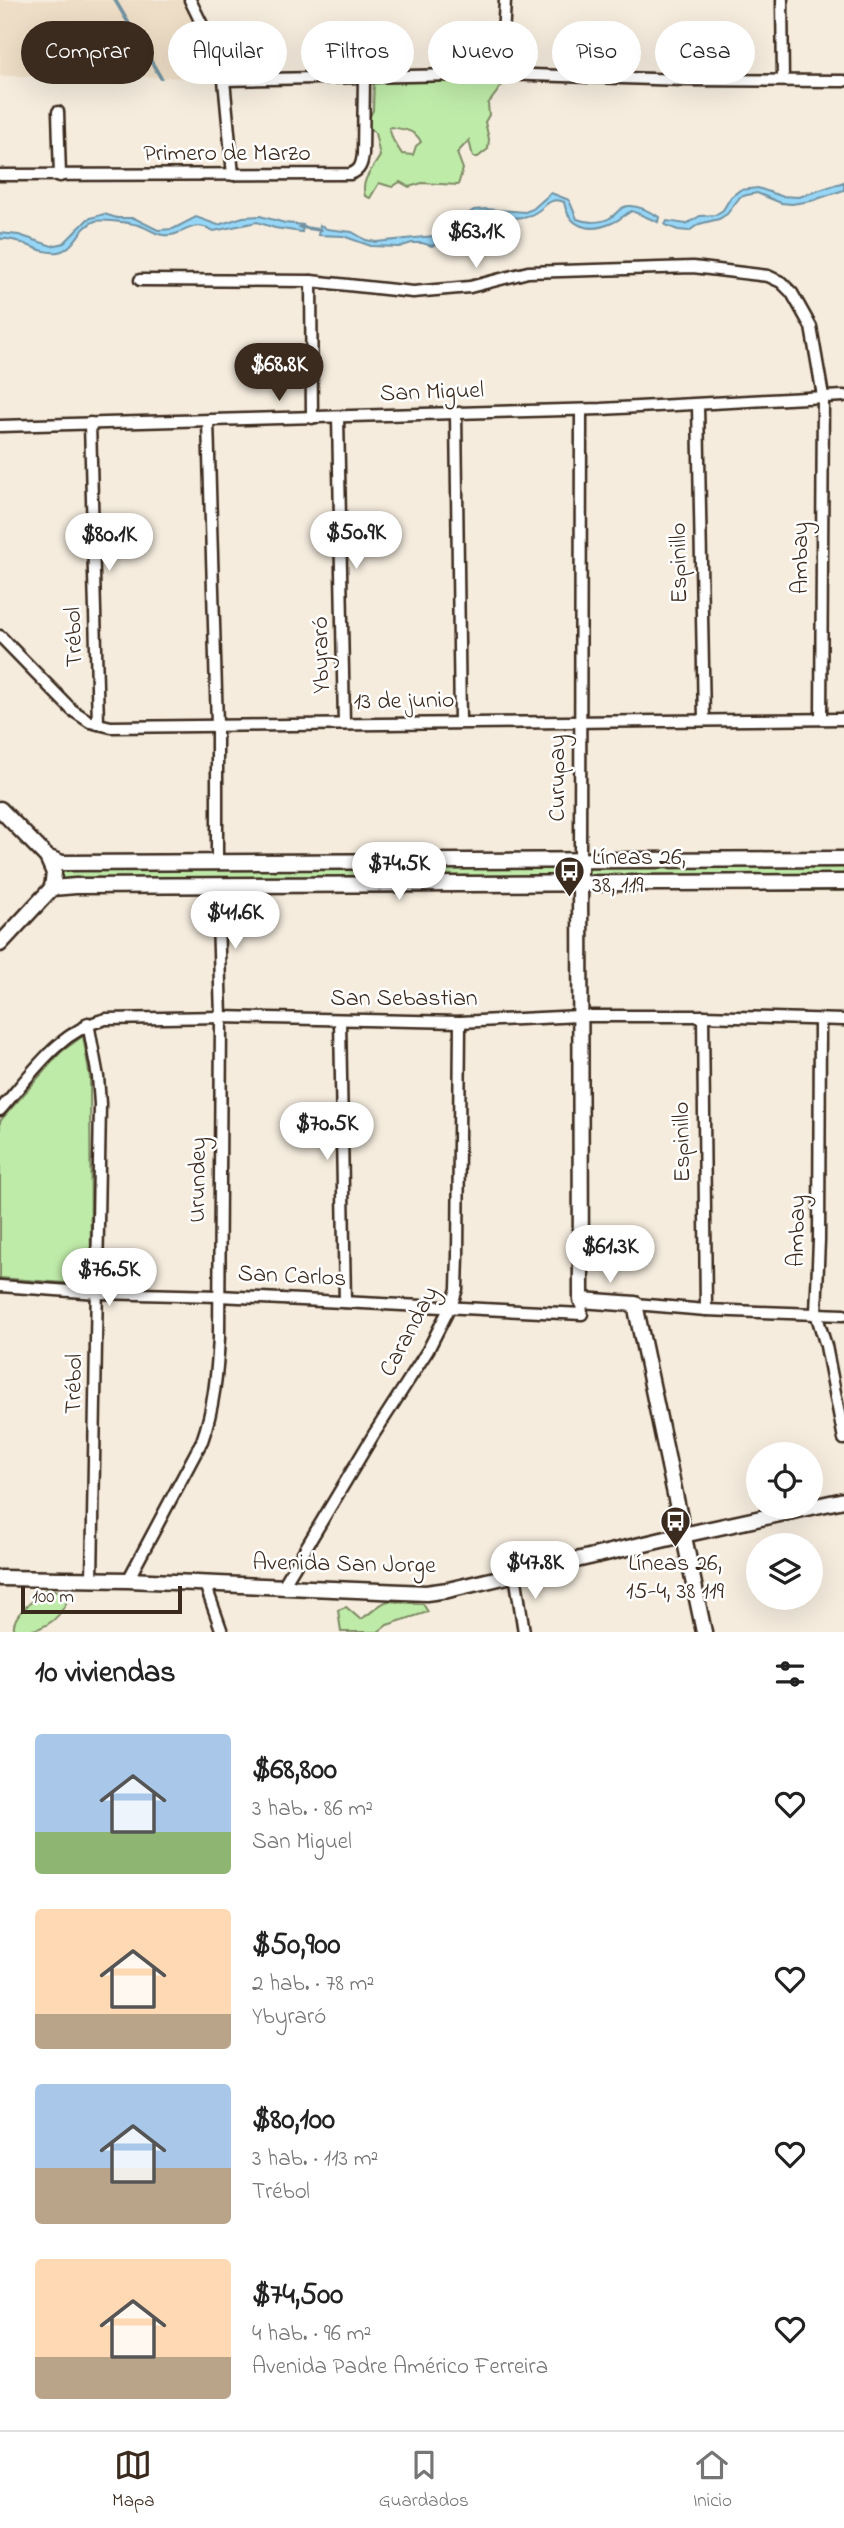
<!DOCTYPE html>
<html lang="es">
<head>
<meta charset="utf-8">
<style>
  :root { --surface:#fff; --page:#f2f2f2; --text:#222; --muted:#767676; --line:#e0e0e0; --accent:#3b2a1e }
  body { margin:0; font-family:"Indie Flower",sans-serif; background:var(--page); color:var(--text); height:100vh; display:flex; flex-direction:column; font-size:26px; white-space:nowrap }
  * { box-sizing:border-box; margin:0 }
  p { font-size:23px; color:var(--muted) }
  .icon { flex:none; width:38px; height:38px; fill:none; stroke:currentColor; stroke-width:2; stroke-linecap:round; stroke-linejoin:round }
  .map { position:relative; height:1632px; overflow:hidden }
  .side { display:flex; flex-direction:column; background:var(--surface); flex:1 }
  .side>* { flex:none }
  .banner { position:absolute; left:21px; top:21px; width:803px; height:63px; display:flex; gap:14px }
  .controls { position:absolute; left:746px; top:1442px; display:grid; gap:14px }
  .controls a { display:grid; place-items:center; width:77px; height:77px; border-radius:50%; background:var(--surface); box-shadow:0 7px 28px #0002; font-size:35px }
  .scale { position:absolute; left:21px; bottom:18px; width:161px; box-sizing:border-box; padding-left:7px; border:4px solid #3b2a1e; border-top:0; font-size:19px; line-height:24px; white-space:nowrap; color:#3b2a1e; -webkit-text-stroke:5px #fff; paint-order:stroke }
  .price { position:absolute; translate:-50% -60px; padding:0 16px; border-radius:24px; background:#fff; color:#222; font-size:23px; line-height:46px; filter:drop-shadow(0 2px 4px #0008) }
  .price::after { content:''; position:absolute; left:50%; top:42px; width:21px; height:16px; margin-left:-10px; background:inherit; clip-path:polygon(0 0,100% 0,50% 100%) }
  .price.current { background:var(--accent); color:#fff }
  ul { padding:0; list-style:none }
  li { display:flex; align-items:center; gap:21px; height:175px; padding:0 35px }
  li span { display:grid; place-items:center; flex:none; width:196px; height:140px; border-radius:7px; color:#555 }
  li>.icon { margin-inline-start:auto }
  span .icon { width:84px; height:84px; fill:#fffc; stroke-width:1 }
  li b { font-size:30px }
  h2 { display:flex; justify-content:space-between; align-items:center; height:84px; padding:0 35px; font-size:30px }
  .tag { padding:0 24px; border-radius:32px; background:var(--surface); box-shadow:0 7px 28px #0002; font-size:24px; line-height:63px }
  .tag.current { background:var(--accent); color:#fff }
  .tab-bar { display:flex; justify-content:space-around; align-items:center; height:98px; border-top:2px solid var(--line); background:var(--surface); font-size:19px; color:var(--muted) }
  .tab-bar a { display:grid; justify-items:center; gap:4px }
  .tab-bar .current { color:var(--accent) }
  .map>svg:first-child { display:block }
  .built { fill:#eedec7 }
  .green { fill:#bfeba9; stroke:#7d8a64; stroke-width:2; fill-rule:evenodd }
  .water { fill:#96d7f8; stroke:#7292a1; stroke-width:2 }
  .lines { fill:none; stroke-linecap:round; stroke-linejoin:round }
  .stream { stroke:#7292a1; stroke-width:3.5 }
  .street-casing { stroke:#3b2a1e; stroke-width:15 }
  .secondary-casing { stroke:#3b2a1e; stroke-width:19 }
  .street { stroke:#fff; stroke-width:10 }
  .secondary { stroke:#fff; stroke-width:14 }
  .labels { text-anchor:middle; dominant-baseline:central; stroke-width:5; stroke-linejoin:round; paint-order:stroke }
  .street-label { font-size:24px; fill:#3b2a1e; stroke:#fff }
  .poi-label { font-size:24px; fill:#3b2a1e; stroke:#fff; text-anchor:start }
</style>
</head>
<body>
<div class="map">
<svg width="844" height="1632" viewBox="0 0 844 1632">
  <rect width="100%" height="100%" fill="#f5ecde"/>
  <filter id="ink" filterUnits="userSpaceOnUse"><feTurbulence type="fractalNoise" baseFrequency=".0143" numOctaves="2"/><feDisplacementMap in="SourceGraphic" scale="14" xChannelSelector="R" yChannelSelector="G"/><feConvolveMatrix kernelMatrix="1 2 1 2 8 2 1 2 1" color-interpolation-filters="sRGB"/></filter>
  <g filter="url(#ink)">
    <path class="built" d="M 0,0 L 184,0 L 222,78 L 0,76 Z"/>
    <g class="green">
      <path d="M 471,75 L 475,79 L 506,80 L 488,104 L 489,115 L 485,122 L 489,139 L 488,149 L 478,157 L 473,157 L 469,140 L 457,153 L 463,169 L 458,185 L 422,183 L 409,187 L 400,182 L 392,187 L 379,183 L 370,198 L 365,196 C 360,180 373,169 380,156 L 375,133 L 368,127 L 367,123 L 373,110 L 374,78 ZM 391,127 C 402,129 416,130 421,142 L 416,146 L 413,155 L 402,154 L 393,140 L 389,128 Z"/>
      <path d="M 844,863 L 844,891 L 592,891 L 589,890 L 585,878 L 587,866 Z"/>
      <path d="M 574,864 L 574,891 L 64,889 L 55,873 L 56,869 Z"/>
      <path d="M 83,1036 L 90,1078 L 91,1285 L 0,1278 L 0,1121 L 61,1052 Z"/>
      <path d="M 46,1589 L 65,1592 L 68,1599 C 58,1624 39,1632 14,1632 C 10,1614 34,1602 46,1589 Z"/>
      <path d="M 388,1601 L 423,1604 L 428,1612 L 387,1625 L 378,1632 L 341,1632 L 338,1610 L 346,1607 L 360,1619 C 371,1615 376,1605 388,1601 Z"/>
    </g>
    <g class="water">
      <path d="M 844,182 L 844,190 L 811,201 L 792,204 L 781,203 L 757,193 L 747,195 L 740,197 L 727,214 L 719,219 L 699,224 L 689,231 L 678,230 L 665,225 L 667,221 L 686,224 L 700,216 L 715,215 L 723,210 L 731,197 L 740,190 L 758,188 L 781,196 L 799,197 Z"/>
      <path d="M 551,193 L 569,200 L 577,219 C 587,223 601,223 610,218 C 616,215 620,206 628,206 C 639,205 650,212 659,217 L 658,222 L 632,211 C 625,214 620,220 612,223 C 590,233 569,228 564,202 C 548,195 544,211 531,215 C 512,222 495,214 476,216 L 443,241 L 432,246 L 422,243 L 412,243 L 399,247 L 371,246 L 343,236 L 318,235 L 320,225 L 327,229 L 352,232 L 366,240 L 376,242 L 434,236 L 474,210 L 486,209 L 525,212 L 533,209 Z"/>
      <path d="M 104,214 L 117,218 L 134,218 L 158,230 L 173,229 L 196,217 L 218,225 L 243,217 L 260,216 L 285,223 L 303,225 L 302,232 L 275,228 L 257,222 L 214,231 C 190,217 184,238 163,235 C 154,234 147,227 138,225 C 131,223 101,219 95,221 C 79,227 75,249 58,252 C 39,255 20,237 0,239 L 0,233 L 19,235 L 52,246 L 64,243 L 88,219 Z"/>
    </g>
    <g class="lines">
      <g class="stream">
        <path d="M 115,0 L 161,78"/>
        <path d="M 300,227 L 320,230"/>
      </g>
      <defs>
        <g id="street">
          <path d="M 190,0 L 217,55 L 224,80 L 233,175"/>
          <path d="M 782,0 L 783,80"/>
          <path d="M 501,74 L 505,0"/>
          <path d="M 224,80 L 501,74 L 683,80 L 844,81"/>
          <path d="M 58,112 L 60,176"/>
          <path d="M 0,175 L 350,174 C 360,171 362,164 363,154 L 364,76"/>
          <path d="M 140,280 L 311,281 L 413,292 L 470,287 L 528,272 L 693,267 L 768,276 L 781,282 L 792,293 L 811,327 L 823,396 L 821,719"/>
          <path d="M 311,281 L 312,418"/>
          <path d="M 698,405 L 704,720"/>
          <path d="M 456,414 L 460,722"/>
          <path d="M 338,417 L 344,724"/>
          <path d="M 208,421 L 217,725 L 217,862"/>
          <path d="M 90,423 L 98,724"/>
          <path d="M 0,426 L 601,409 L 844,396"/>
          <path d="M 0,636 L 72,710 L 90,722 L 111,727 L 844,719"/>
          <path d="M 580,859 L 581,410"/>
          <path d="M 703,1016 L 706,1310"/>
          <path d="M 340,1020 L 345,1302"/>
          <path d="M 820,1021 L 819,1240 L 816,1313 L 826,1346 L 844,1439"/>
          <path d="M 88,1023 L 98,1077 L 100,1104 L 92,1580"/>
          <path d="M 0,1110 C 30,1076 59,1030 106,1019 L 221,1017 L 460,1022 L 579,1016 L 703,1016 L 844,1020"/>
          <path d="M 0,1286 L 98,1293 L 219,1296 L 582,1314 L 581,1300"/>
          <path d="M 635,1304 L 706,1310 L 844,1315"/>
          <path d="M 515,1574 L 524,1632"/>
          <path d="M 128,1580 L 202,1441 C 214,1408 217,1373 219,1338 L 221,1017 L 217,886"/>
          <path d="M 205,1584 L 222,1632"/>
          <path d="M 283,1586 L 374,1434 L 428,1350 L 453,1301 L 457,1289 L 458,1255 L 460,1022"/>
        </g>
        <g id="secondary">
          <path d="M 0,809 L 47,857 L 62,863 L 844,859"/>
          <path d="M 47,857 L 54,873 L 52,888"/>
          <path d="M 580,859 L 581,1300 L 635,1304 L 704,1632"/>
          <path d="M 0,944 L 52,888 L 76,886 L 844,882"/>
          <path d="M 0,1578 L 128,1580 L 426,1593 L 448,1590 L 683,1535 L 844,1500"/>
        </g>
      </defs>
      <use href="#street" class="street-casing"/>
      <use href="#secondary" class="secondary-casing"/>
      <use href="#street" class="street"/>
      <use href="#secondary" class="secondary"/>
    </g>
  </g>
  <defs>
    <symbol id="bus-pin" viewBox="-11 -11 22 30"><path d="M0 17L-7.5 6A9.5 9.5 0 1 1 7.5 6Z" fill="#3b2a1e" stroke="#fff"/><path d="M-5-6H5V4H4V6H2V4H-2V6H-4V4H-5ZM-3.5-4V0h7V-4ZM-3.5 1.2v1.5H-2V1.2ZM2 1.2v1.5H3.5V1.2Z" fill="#fff"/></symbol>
  </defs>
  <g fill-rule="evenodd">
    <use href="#bus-pin" x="552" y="854" width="35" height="47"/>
    <use href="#bus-pin" x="658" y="1504" width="35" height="47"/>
  </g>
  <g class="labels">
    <g class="street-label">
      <text x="227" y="154">Primero de Marzo</text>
      <text transform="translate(432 393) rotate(-2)">San Miguel</text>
      <text transform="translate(801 558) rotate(-90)">Ambay</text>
      <text transform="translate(680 563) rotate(-91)">Espinillo</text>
      <text transform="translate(75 637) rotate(-92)">Trébol</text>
      <text transform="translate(322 655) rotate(-91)">Ybyraró</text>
      <text transform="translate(404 702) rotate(-1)">13 de junio</text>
      <text transform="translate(558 778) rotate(-90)">Curupay</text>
      <text x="404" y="999">San Sebastian</text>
      <text transform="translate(683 1142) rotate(-91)">Espinillo</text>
      <text transform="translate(199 1180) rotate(-89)">Urundey</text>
      <text transform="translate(798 1231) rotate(-89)">Ambay</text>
      <text transform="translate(292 1277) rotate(3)">San Carlos</text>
      <text transform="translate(410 1332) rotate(-62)">Caranday</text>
      <text transform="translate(75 1384) rotate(-89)">Trébol</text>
      <text transform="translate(344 1565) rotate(1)">Avenida San Jorge</text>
    </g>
    <g class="poi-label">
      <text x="592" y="858">Líneas 26,<tspan x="592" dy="28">38, 119</tspan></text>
      <text x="675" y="1564" text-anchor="middle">Líneas 26,<tspan x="675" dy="28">15-4, 38 119</tspan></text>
    </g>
  </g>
</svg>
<div class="controls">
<a><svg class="icon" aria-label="locate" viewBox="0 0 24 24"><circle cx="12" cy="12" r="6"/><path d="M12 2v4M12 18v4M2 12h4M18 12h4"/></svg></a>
<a><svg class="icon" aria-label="layers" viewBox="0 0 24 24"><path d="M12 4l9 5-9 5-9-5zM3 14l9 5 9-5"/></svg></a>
</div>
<div class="scale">100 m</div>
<b class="price" style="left:476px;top:270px">$63.1K</b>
<b class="price current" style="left:279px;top:403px">$68.8K</b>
<b class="price" style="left:356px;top:571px">$50.9K</b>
<b class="price" style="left:109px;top:573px">$80.1K</b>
<b class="price" style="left:399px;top:902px">$74.5K</b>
<b class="price" style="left:235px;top:951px">$41.6K</b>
<b class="price" style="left:327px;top:1162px">$70.5K</b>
<b class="price" style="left:610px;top:1285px">$61.3K</b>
<b class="price" style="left:109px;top:1308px">$76.5K</b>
<b class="price" style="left:535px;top:1601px">$47.8K</b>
<div class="banner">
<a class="tag current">Comprar</a>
<a class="tag">Alquilar</a>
<a class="tag">Filtros</a>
<a class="tag">Nuevo</a>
<a class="tag">Piso</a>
<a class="tag">Casa</a>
</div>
</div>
<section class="side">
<h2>10 viviendas<svg class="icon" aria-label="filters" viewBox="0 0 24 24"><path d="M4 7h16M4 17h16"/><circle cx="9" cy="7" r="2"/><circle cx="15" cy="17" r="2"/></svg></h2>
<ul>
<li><span style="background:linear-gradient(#a9c7e8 70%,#8fb573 0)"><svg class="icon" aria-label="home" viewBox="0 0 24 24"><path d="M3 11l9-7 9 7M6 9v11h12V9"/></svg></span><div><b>$68,800</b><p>3 hab. · 86 m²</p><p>San Miguel</p></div><svg class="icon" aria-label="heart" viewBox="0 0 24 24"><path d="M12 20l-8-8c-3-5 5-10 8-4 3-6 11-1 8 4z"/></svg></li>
<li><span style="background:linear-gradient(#ffd9b3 75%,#b9a48a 0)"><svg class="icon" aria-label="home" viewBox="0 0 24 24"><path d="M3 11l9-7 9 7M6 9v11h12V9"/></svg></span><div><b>$50,900</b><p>2 hab. · 78 m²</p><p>Ybyraró</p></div><svg class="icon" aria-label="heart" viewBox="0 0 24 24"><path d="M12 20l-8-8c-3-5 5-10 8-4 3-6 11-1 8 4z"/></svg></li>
<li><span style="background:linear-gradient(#a9c7e8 60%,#b9a48a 0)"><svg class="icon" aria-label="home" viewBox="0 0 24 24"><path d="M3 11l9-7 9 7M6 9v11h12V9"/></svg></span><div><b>$80,100</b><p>3 hab. · 113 m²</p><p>Trébol</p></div><svg class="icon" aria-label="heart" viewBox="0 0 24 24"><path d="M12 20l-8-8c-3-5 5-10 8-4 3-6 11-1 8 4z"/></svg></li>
<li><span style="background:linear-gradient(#ffd9b3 70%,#b9a48a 0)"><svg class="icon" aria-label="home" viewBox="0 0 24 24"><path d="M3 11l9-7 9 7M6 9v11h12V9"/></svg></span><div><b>$74,500</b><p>4 hab. · 96 m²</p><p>Avenida Padre Américo Ferreira</p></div><svg class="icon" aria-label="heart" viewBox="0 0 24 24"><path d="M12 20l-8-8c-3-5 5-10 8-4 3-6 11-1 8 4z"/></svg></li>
</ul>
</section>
<nav class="tab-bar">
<a class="current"><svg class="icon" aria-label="map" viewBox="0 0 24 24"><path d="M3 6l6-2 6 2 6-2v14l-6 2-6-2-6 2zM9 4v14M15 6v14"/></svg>Mapa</a>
<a><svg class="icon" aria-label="saved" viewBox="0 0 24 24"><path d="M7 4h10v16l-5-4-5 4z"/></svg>Guardados</a>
<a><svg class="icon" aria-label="home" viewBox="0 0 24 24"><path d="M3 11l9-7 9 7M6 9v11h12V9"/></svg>Inicio</a>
</nav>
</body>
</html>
